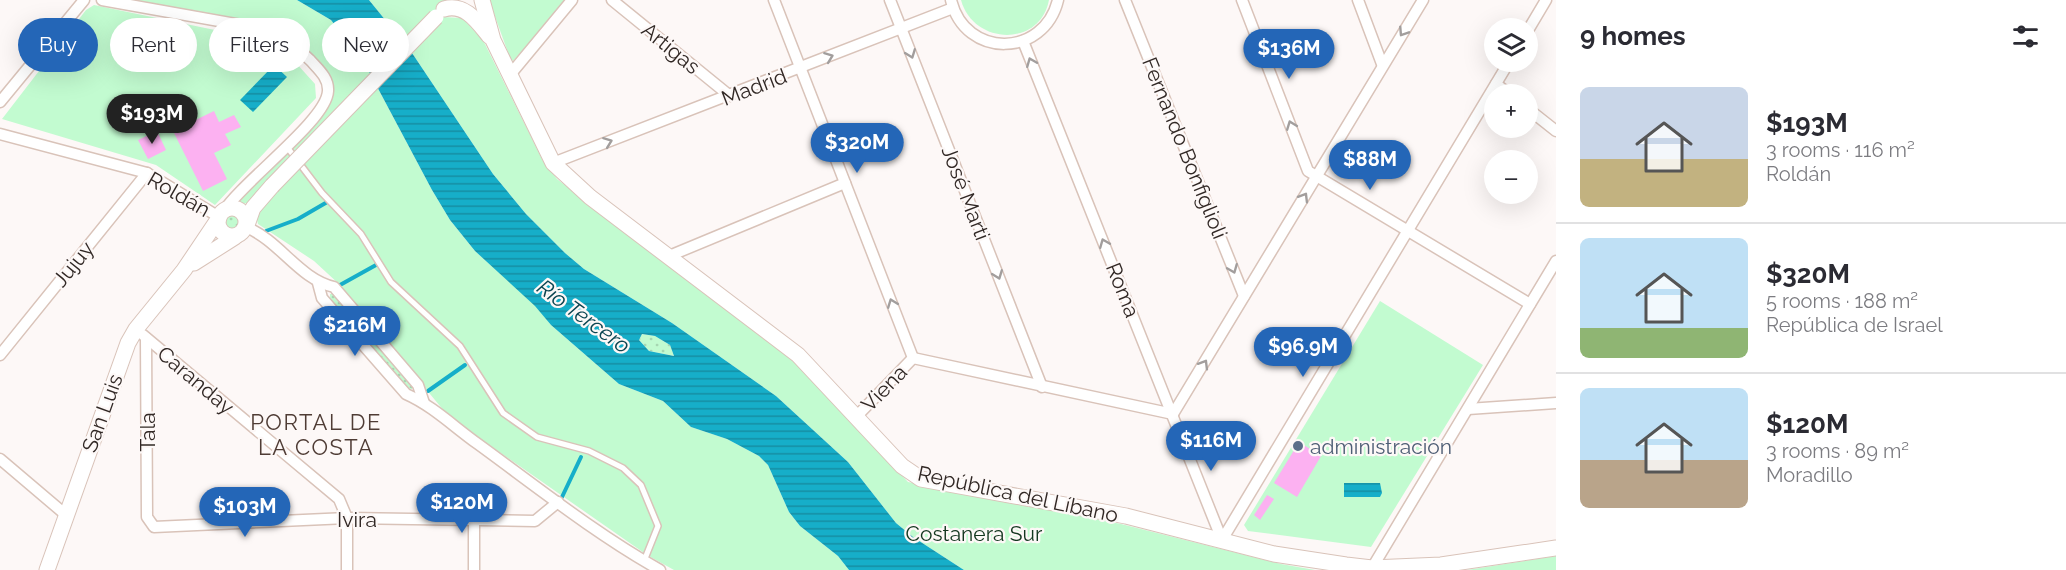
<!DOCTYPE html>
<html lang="en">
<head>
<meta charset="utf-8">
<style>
  :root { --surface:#fff; --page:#f7f7f7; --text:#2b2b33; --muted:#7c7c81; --line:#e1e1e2; --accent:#2466b7 }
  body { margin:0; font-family:Raleway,sans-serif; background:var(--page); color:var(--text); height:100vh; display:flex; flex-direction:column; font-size:22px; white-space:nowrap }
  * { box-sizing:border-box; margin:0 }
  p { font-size:20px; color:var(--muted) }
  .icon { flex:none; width:33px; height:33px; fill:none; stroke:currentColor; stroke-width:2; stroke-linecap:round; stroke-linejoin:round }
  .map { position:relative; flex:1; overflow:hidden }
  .details { display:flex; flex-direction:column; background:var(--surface); width:510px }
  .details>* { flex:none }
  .guide { position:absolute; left:18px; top:18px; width:570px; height:54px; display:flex; gap:12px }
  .controls { position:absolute; left:1484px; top:18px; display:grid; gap:12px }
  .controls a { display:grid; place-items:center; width:54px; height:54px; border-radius:50%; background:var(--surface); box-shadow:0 6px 24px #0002; font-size:30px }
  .price { position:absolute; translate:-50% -51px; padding:0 14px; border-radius:21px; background:var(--accent); color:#fff; font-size:20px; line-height:39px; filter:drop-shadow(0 2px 3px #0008) }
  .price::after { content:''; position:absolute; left:50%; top:36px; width:18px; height:14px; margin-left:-9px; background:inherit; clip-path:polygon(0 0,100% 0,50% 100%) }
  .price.current { background:#222; color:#fff }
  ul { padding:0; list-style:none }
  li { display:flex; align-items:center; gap:18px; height:150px; padding:0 24px }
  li+li { border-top:2px solid var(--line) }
  li span { display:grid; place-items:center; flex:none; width:168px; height:120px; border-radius:9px; color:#555 }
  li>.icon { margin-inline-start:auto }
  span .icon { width:72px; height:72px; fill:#fffc; stroke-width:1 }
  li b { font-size:26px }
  h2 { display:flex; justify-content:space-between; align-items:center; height:72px; padding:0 24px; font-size:26px }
  .chip { padding:0 21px; border-radius:27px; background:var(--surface); box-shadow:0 6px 24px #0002; font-size:21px; line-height:54px }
  .chip.current { background:var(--accent); color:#fff }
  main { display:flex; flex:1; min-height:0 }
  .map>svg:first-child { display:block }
  .grass { fill:url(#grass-dots) }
  .park { fill:#c2fbd0 }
  .water { fill:url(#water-rules); fill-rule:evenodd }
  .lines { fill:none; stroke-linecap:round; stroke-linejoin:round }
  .stream { stroke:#16aec9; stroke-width:4 }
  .building { fill:#fcb1f1 }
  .lane-casing { stroke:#d9c3b9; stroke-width:8 }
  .street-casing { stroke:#d9c3b9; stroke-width:13 }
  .secondary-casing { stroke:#d9c3b9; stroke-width:17 }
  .lane { stroke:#fff; stroke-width:5 }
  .street { stroke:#fff; stroke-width:10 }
  .secondary { stroke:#fff; stroke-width:15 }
  .secondary-bridge-casing { stroke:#d9c3b9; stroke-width:17; stroke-linecap:butt }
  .secondary-bridge { stroke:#fff; stroke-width:15 }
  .oneway { stroke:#a29e9d }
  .service-dot { fill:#5c6f8a; stroke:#fdf8f7; stroke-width:2 }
  .labels { text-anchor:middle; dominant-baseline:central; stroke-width:4.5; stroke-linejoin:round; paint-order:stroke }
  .street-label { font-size:21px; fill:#312825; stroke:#fdf8f7 }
  .service-label { font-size:21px; fill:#4e5e75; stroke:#fdf8f7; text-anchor:start }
  .park-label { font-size:21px; fill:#13371f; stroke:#fdf8f7 }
  .water-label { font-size:22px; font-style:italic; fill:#0c4652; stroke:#fdf8f7 }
  .neighbourhood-label { font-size:22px; letter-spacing:1.5px; fill:#4f3c35; stroke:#fdf8f7 }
</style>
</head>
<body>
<main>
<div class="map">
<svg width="1556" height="570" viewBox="0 0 1556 570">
  <defs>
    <pattern id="grass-dots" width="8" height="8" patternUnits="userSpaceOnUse" patternTransform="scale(1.5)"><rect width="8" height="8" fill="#c2fbd0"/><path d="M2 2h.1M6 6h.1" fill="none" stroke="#a7d7b2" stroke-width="1.8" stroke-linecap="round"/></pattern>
    <pattern id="water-rules" width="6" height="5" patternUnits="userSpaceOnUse" patternTransform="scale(1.5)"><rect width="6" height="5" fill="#16aec9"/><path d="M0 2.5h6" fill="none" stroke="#158ea3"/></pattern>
  </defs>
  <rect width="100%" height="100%" fill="#fdf8f7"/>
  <g class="grass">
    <circle cx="232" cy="222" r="9"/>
    <path d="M 330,294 L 334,294 L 413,386 L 412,389 L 406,388 L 330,299 Z"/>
    <path d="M 642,334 L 655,336 L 670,345 L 674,356 L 649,351 L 639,340 Z"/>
  </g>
  <g class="park">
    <path d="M 119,0 L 297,0 L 331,20 L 365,64 L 432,190 L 450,220 L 475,251 L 536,306 L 551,325 L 619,384 L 663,401 L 691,427 L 727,439 L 759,456 L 768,465 L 789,512 L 800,526 L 838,556 L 849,570 L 674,570 L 647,555 L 449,417 L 340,285 L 314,261 L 258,224 L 256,216 L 270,192 L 272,194 L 277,189 L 268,180 L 263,185 L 266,189 L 247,203 L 242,204 L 238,200 L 244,189 C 264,170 331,116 332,91 C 332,77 320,66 311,56 C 298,44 287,34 270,27 Z"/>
    <path d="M 369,0 L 445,0 L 404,44 Z"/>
    <path d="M 489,0 L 568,0 L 513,61 L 510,58 Z"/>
    <path d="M 961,0 L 1049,0 C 1040,48 973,45 961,0 Z"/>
    <path d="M 94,5 L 278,43 L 315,84 L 316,98 L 215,205 L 156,165 L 2,119 L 86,10 Z"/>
    <path d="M 443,17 L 462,18 L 483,40 L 543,161 L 557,179 L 801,367 L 908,482 L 1121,524 L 1281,564 L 1315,570 L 964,570 L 913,537 L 896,523 L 848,462 L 776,396 L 672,323 L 584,269 L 565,253 L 526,214 L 493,174 L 412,53 Z"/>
    <path d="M 1380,301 L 1483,365 L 1371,547 L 1248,531 L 1244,525 Z"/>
    <path d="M 1556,556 L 1556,570 L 1467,570 Z"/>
  </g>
  <g class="water">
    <path d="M 297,0 L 369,0 L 412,53 L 493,174 L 526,214 L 565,253 L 584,269 L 672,323 L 776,396 L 848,462 L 896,523 L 913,537 L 964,570 L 849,570 L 838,556 L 800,526 L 789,512 L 768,465 L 759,456 L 727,439 L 691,427 L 663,401 L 619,384 L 551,325 L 535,306 L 475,251 L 450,220 L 432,190 L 365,64 L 331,20 ZM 642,334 L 655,336 L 670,345 L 674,356 L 649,351 L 639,340 Z"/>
    <path d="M 274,65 L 287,77 L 253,112 L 240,100 Z"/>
    <path d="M 1344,483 L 1380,483 L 1382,493 L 1380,497 L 1344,497 Z"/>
  </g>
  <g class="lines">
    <g class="stream">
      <path d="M 266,231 L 298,219 L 329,201"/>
      <path d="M 340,285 L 376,265"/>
      <path d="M 428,391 L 465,365"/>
      <path d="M 562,497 L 581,457"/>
    </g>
  </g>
  <g class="building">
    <path d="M 214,111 L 219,122 L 234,115 L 241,127 L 225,134 L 231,145 L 214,153 L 227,179 L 203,191 L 173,131 Z"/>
    <path d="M 157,131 L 166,150 L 148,159 L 138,140 Z"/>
    <path d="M 1299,442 L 1321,456 L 1297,497 L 1274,483 Z"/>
    <path d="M 1267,495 L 1274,499 L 1260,520 L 1254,515 Z"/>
  </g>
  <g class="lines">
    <defs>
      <path id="lane" d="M 287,147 L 322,193 L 361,234 L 391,282 L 460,346 L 503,413 L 537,437 L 589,451 L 623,468 L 641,485 L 658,526 L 644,561"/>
      <g id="street">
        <path d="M 102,0 L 269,30 C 286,37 297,48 310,60 C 318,69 329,78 328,91 C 327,120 243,181 223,212"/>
        <path d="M 612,0 L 730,96"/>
        <path d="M 774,0 L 913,358"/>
        <path d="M 890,0 L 1042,387"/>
        <path d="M 951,0 C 965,59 1044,58 1058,0"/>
        <path d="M 1125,0 L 1244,296"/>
        <path d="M 1242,0 L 1308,171 L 1530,304"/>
        <path d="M 1358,0 L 1382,64"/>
        <path d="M 1527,32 L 1546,0"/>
        <path d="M 1023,41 L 1222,540"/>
        <path d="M 509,76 L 572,0"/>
        <path d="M 1496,84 L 1509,94"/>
        <path d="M 0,102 L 84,0"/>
        <path d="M 1527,108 L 1556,131"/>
        <path d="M 0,134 L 147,173 L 219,217"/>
        <path d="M 553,163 L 953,8"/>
        <path d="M 246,227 C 280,241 299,279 334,287 L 418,385 L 424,403"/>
        <path d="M 669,256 L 845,183"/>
        <path d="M 318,283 L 322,298 L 406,394 C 433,406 454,427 478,444 C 537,487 596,534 660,570"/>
        <path d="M 143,335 L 339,499 L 347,518 L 347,570"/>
        <path d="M 146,338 L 147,517 L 154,527 L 347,518 L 535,521 L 558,502"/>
        <path d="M 0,355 L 147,173"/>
        <path d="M 913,358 L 1173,414"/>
        <path d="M 1468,409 L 1556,403"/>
        <path d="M 1173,414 L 1423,0"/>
        <path d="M 855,418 L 913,358"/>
        <path d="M 0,459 L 66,515"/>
        <path d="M 474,520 L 474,570"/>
        <path d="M 1222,540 L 1509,62"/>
        <path d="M 1372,568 L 1556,261"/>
      </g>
      <g id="secondary">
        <path d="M 482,0 L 493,40 L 553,163 L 590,197 L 798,355 L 902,466 L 921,479 L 1126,516 L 1274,554 L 1346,565 L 1372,568 L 1441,565 L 1556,548"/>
        <path d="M 444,9 C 465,3 477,21 489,36"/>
        <circle cx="232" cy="222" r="14"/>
        <path d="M 247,225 L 253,208 L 272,186"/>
        <path d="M 194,263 L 235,237"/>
        <path d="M 47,570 L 128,343 L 136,329 L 184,270 L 219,218"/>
      </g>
    </defs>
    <use href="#lane" class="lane-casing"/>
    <use href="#street" class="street-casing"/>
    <use href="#secondary" class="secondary-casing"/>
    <use href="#lane" class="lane"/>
    <use href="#street" class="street"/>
    <use href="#secondary" class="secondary"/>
    <defs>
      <path id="secondary-bridge" d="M 272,186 L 436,17"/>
    </defs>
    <use href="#secondary-bridge" class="secondary-bridge-casing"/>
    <use href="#secondary-bridge" class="secondary-bridge"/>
  </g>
  <defs><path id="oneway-chevron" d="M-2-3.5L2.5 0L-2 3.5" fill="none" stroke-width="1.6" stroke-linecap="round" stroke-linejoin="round" transform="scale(1.5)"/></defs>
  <g class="oneway">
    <use href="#oneway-chevron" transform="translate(1403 32) rotate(123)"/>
    <use href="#oneway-chevron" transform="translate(911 54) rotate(69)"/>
    <use href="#oneway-chevron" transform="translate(829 57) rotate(-21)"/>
    <use href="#oneway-chevron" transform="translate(1031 62) rotate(-112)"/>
    <use href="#oneway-chevron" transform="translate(1291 125) rotate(-111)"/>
    <use href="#oneway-chevron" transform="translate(608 142) rotate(-21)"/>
    <use href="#oneway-chevron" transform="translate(1304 197) rotate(-59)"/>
    <use href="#oneway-chevron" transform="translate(1104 243) rotate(-112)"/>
    <use href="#oneway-chevron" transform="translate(1233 269) rotate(68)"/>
    <use href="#oneway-chevron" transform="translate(998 275) rotate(69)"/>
    <use href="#oneway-chevron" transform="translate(892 303) rotate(-111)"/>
    <use href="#oneway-chevron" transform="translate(1204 364) rotate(-59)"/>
  </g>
  <circle class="service-dot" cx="1298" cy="446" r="6"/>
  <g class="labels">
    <g class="street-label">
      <text transform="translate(671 48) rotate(39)">Artigas</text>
      <text transform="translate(754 87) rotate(-21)">Madrid</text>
      <text transform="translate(1185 148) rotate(68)">Fernando Bonfiglioli</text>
      <text transform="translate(966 193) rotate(69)">José Marti</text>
      <text transform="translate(179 194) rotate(30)">Roldán</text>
      <text transform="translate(73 264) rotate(-51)">Jujuy</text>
      <text transform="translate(1123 290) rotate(68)">Roma</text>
      <text transform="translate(196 380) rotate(40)">Caranday</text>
      <text transform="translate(884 388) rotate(-46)">Viena</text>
      <text transform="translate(102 413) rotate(-70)">San Luis</text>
      <text transform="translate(147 432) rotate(-90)">Tala</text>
      <text transform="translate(1018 494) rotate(12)">República del Líbano</text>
      <text x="357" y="519">Ivira</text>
    </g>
    <g class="service-label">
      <text x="1310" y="446">administración</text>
    </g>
    <g class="park-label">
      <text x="974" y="533">Costanera Sur</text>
    </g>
    <g class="water-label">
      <text transform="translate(584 316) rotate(36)">Río Tercero</text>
    </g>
    <g class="neighbourhood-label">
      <text x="316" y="422">PORTAL DE<tspan x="316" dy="25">LA COSTA</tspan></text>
    </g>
  </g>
</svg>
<div class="controls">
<a><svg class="icon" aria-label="layers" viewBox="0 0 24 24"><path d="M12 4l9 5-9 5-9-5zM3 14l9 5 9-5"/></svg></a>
<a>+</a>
<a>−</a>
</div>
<b class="price" style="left:1289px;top:80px">$136M</b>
<b class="price current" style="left:152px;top:145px">$193M</b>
<b class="price" style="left:857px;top:174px">$320M</b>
<b class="price" style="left:1370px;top:191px">$88M</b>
<b class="price" style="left:355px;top:357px">$216M</b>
<b class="price" style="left:1303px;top:378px">$96.9M</b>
<b class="price" style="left:1211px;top:472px">$116M</b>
<b class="price" style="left:462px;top:534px">$120M</b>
<b class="price" style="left:245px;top:538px">$103M</b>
<div class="guide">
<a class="chip current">Buy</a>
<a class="chip">Rent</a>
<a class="chip">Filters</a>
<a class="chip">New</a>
</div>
</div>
<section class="details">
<h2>9 homes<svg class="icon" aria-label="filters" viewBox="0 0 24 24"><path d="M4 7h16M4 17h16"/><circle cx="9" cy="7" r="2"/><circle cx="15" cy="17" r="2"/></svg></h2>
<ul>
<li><span style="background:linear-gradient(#c9d6e8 60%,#c2b280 0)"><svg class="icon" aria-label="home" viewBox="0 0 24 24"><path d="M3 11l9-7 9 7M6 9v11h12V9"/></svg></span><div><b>$193M</b><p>3 rooms · 116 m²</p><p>Roldán</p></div></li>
<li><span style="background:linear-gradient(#bfe0f5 75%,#8fb573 0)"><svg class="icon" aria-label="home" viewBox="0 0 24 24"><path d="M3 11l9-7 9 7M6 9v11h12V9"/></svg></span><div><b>$320M</b><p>5 rooms · 188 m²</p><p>República de Israel</p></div></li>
<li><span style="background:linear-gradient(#bfe0f5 60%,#b9a48a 0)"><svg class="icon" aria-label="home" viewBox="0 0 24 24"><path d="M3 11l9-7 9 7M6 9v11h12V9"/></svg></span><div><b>$120M</b><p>3 rooms · 89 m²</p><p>Moradillo</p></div></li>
</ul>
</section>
</main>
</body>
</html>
